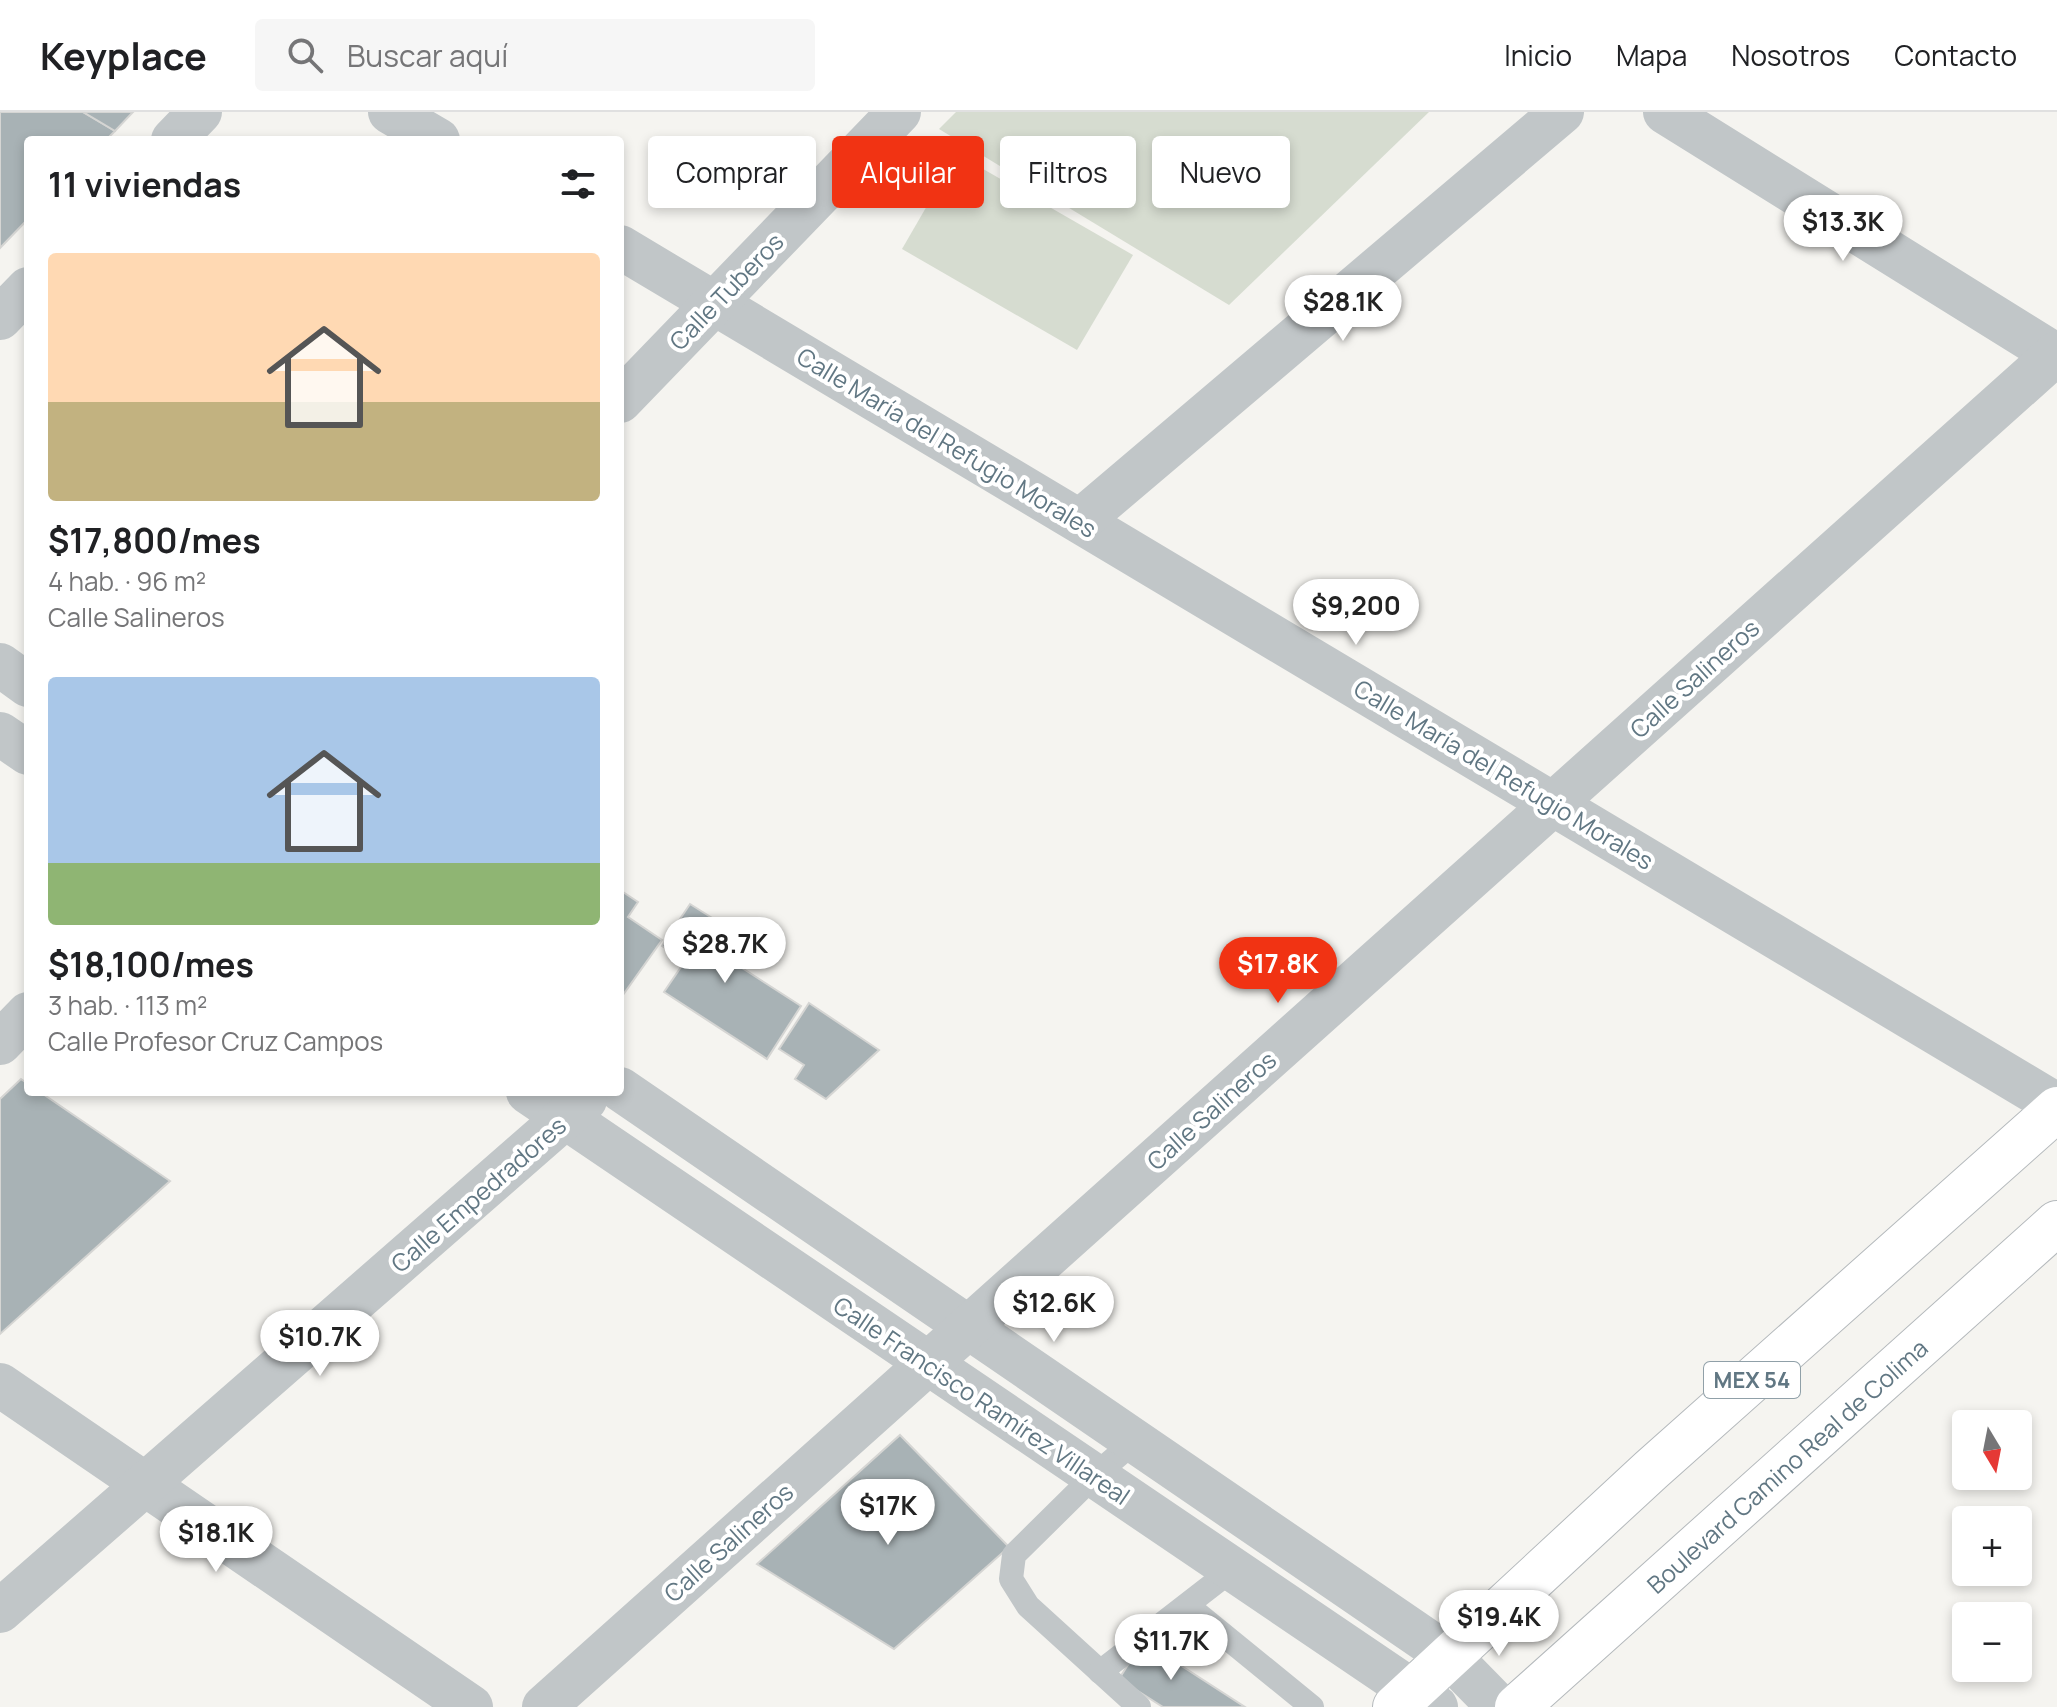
<!DOCTYPE html>
<html lang="es">
<head>
<meta charset="utf-8">
<style>
  :root { --surface:#fff; --page:#f6f6f6; --text:#202124; --muted:#757577; --line:#e0e0e0; --accent:#f13313 }
  body { margin:0; font-family:Manrope,sans-serif; background:var(--page); color:var(--text); height:100vh; display:flex; flex-direction:column; font-size:30px; white-space:nowrap }
  * { box-sizing:border-box; margin:0 }
  p { font-size:26px; color:var(--muted) }
  .icon { flex:none; width:44px; height:44px; fill:none; stroke:currentColor; stroke-width:2; stroke-linecap:round; stroke-linejoin:round }
  .map { position:relative; flex:1; overflow:hidden }
  .drawer { position:absolute; left:24px; top:24px; width:600px; height:960px; display:flex; flex-direction:column; background:var(--surface); border-radius:8px; box-shadow:0 4px 12px #0003 }
  .drawer>* { flex:none }
  .guide { position:absolute; left:648px; top:24px; width:760px; height:72px; display:flex; gap:16px }
  .needle { width:52px; rotate:170deg }
  .fabs { position:absolute; left:1952px; top:1298px; display:grid; gap:16px }
  .fabs a { display:grid; place-items:center; width:80px; height:80px; border-radius:8px; background:var(--surface); box-shadow:0 4px 12px #0003; font-size:40px }
  .price { position:absolute; translate:-50% -68px; padding:0 18px; border-radius:28px; background:#fff; color:#222; font-size:26px; line-height:52px; filter:drop-shadow(0 2px 4px #0008) }
  .price::after { content:''; position:absolute; left:50%; top:48px; width:24px; height:18px; margin-left:-12px; background:inherit; clip-path:polygon(0 0,100% 0,50% 100%) }
  .price.active { background:var(--accent); color:#fff }
  ul { padding:0; list-style:none }
  li { display:grid; align-content:center; gap:16px; height:424px; padding:0 24px }
  li span { display:grid; place-items:center; height:248px; border-radius:8px; color:#555 }
  li>.icon { margin-inline-start:auto }
  span .icon { width:144px; height:144px; fill:#fffc; stroke-width:1 }
  li b { font-size:34px }
  h2 { display:flex; justify-content:space-between; align-items:center; height:96px; padding:0 24px; font-size:34px }
  .pill { padding:0 28px; border-radius:8px; background:var(--surface); box-shadow:0 4px 12px #0003; font-size:28px; line-height:72px }
  .pill.active { background:var(--accent); color:#fff }
  header { display:flex; align-items:center; gap:48px; box-sizing:border-box; height:112px; padding:0 40px; background:var(--surface); border-bottom:2px solid var(--line) }
  header strong { font-size:38px }
  nav { display:flex; gap:44px; margin-inline-start:auto; font-size:28px }
  .search { width:560px; height:72px; background:var(--page); display:flex; align-items:center; gap:20px; box-sizing:border-box; padding:0 28px; border-radius:8px; color:var(--muted); font-size:30px }
  .map>svg:first-child { display:block }
  .green { fill:#d6dcd0 }
  .building { fill:#a8b2b5; stroke:#d5d5d3; stroke-width:2 }
  .lines { fill:none; stroke-linecap:round; stroke-linejoin:round }
  .primary-casing { stroke:#b4b9bc; stroke-width:46 }
  .service { stroke:#c1c6c8; stroke-width:24 }
  .minor { stroke:#c1c6c8; stroke-width:44 }
  .primary { stroke:#fff; stroke-width:44 }
  .labels { text-anchor:middle; dominant-baseline:central; stroke-width:8; stroke-linejoin:round; paint-order:stroke }
  .shield { fill:#fff; stroke:#90a0a8; stroke-width:2 }
  .shield-label { font-size:22px; font-weight:bold; fill:#617783 }
  .street-label { font-size:24px; fill:#617783; stroke:#fff }
</style>
</head>
<body>
<header>
<strong>Keyplace</strong>
<div class="search"><svg class="icon" aria-label="search" viewBox="0 0 24 24"><circle cx="10" cy="10" r="6"/><path d="M15 15l6 6"/></svg>Buscar aquí</div>
<nav><a>Inicio</a><a>Mapa</a><a>Nosotros</a><a>Contacto</a></nav>
</header>
<div class="map">
<svg width="2057" height="1595" viewBox="0 0 2057 1595">
  <rect width="100%" height="100%" fill="#f5f4f0"/>
  <g class="green">
    <path d="M 956,0 L 1429,0 L 1229,193 L 939,17 Z"/>
    <path d="M 957,42 L 1133,143 L 1077,238 L 902,137 Z"/>
  </g>
  <g class="building">
    <path d="M 0,0 L 83,0 L 115,19 L 106,28 L 28,28 L 28,107 L 0,136 Z"/>
    <path d="M 83,0 L 133,0 L 115,19 Z"/>
    <path d="M 620,778 L 638,790 L 628,805 L 662,828 L 620,887 Z"/>
    <path d="M 690,792 L 736,821 L 722,843 L 801,894 L 767,947 L 664,880 L 685,849 L 662,834 Z"/>
    <path d="M 809,891 L 879,938 L 826,987 L 795,967 L 804,953 L 779,937 Z"/>
    <path d="M 21,967 L 28,972 L 28,980 L 40,980 L 170,1069 L 0,1222 L 0,987 Z"/>
    <path d="M 900,1323 L 1009,1435 L 894,1537 L 757,1452 Z"/>
    <path d="M 1143,1529 L 1245,1595 L 1163,1595 L 1119,1567 Z"/>
  </g>
  <g class="lines">
    <defs>
      <g id="primary">
        <path d="M 1395,1595 L 1651,1358 L 2057,997"/>
        <path id="s1" d="M 1517,1595 L 2057,1111"/>
      </g>
    </defs>
    <use href="#primary" class="primary-casing"/>
    <g class="service">
      <path d="M 1135,1329 L 1094,1364 L 1014,1443 L 1011,1467 L 1028,1494 L 1139,1595"/>
      <path d="M 1188,1494 L 1312,1595"/>
      <path d="M 1100,1560 L 1233,1457"/>
    </g>
    <g class="minor">
      <path d="M 390,0 L 438,28"/>
      <path d="M 1665,0 L 2057,244"/>
      <path d="M 173,28 L 200,0"/>
      <path d="M 620,135 L 2057,993"/>
      <path d="M 0,206 L 28,177"/>
      <path d="M 620,289 L 899,0"/>
      <path d="M 1080,409 L 1562,0"/>
      <path d="M 0,553 L 28,573"/>
      <path d="M 0,622 L 28,641"/>
      <path d="M 0,931 L 28,902"/>
      <path d="M 620,977 L 1449,1544 L 1499,1595"/>
      <path d="M 528,980 L 1436,1595"/>
      <path d="M 0,1273 L 471,1595"/>
      <path d="M 0,1499 L 585,988"/>
      <path d="M 544,1595 L 2057,241"/>
    </g>
    <use href="#primary" class="primary"/>
  </g>
  <g class="labels">
    <rect class="shield" x="1704" y="1250" width="96" height="36" rx="6"/>
    <g class="shield-label">
      <text x="1752" y="1268">MEX 54</text>
    </g>
    <g class="street-label">
      <text transform="translate(726 179) rotate(-46)">Calle Tuberos</text>
      <text transform="translate(947 330) rotate(31)">Calle María del Refugio Morales</text>
      <text transform="translate(1694 566) rotate(-42)">Calle Salineros</text>
      <text transform="translate(1504 662) rotate(31)">Calle María del Refugio Morales</text>
      <text transform="translate(1211 998) rotate(-42)">Calle Salineros</text>
      <text transform="translate(478 1082) rotate(-41)">Calle Empedradores</text>
      <text transform="translate(982 1288) rotate(34)">Calle Francisco Ramírez Villareal</text>
      <text stroke="none"><textPath href="#s1" startOffset="362">Boulevard Camino Real de Colima</textPath></text>
      <text transform="translate(728 1430) rotate(-42)">Calle Salineros</text>
    </g>
  </g>
</svg>
<div class="fabs">
<a><svg class="needle" viewBox="-14 -14 28 28"><path d="M0-13l5 13h-10z" fill="#e53935"/><path d="M0 13l5-13h-10z" fill="#757577"/></svg></a>
<a>+</a>
<a>−</a>
</div>
<b class="price" style="left:1843px;top:151px">$13.3K</b>
<b class="price" style="left:1343px;top:231px">$28.1K</b>
<b class="price" style="left:1356px;top:535px">$9,200</b>
<b class="price" style="left:725px;top:873px">$28.7K</b>
<b class="price active" style="left:1278px;top:893px">$17.8K</b>
<b class="price" style="left:1054px;top:1232px">$12.6K</b>
<b class="price" style="left:320px;top:1266px">$10.7K</b>
<b class="price" style="left:888px;top:1435px">$17K</b>
<b class="price" style="left:216px;top:1462px">$18.1K</b>
<b class="price" style="left:1499px;top:1546px">$19.4K</b>
<b class="price" style="left:1171px;top:1570px">$11.7K</b>
<div class="guide">
<a class="pill">Comprar</a>
<a class="pill active">Alquilar</a>
<a class="pill">Filtros</a>
<a class="pill">Nuevo</a>
</div>
<section class="drawer">
<h2>11 viviendas<svg class="icon" aria-label="filters" viewBox="0 0 24 24"><path d="M4 7h16M4 17h16"/><circle cx="9" cy="7" r="2"/><circle cx="15" cy="17" r="2"/></svg></h2>
<ul>
<li><span style="background:linear-gradient(#ffd9b3 60%,#c2b280 0)"><svg class="icon" aria-label="home" viewBox="0 0 24 24"><path d="M3 11l9-7 9 7M6 9v11h12V9"/></svg></span><div><b>$17,800/mes</b><p>4 hab. · 96 m²</p><p>Calle Salineros</p></div></li>
<li><span style="background:linear-gradient(#a9c7e8 75%,#8fb573 0)"><svg class="icon" aria-label="home" viewBox="0 0 24 24"><path d="M3 11l9-7 9 7M6 9v11h12V9"/></svg></span><div><b>$18,100/mes</b><p>3 hab. · 113 m²</p><p>Calle Profesor Cruz Campos</p></div></li>
</ul>
</section>
</div>
</body>
</html>
